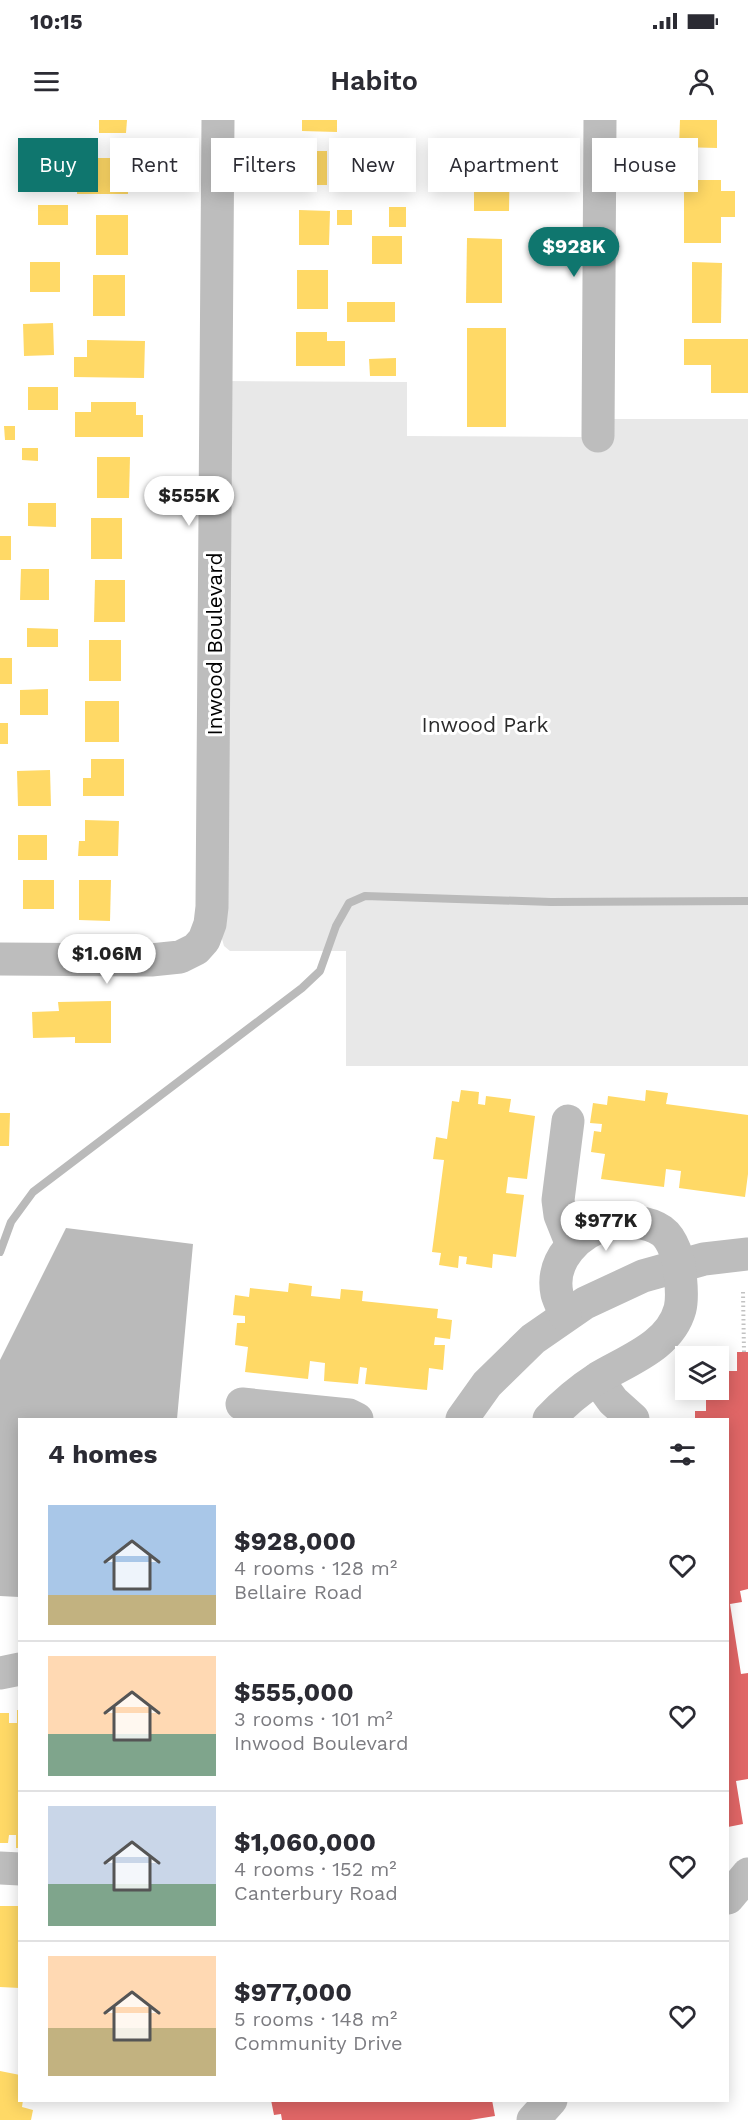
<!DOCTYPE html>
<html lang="en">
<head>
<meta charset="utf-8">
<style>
  :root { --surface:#fff; --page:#f2f2f3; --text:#2b2b33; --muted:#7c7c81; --line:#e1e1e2; --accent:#0f766e }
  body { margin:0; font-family:"Work Sans",sans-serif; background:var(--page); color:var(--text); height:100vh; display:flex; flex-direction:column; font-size:22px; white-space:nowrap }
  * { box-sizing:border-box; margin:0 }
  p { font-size:20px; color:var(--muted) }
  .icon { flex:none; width:33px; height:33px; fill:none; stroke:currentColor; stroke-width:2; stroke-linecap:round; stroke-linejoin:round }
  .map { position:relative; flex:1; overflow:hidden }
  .panel { position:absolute; left:18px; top:1298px; width:711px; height:684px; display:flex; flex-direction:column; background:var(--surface); border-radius:0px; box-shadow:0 3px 15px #0003 }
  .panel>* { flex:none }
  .hud { position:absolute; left:18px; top:18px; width:712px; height:54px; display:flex; gap:12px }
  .buttons { position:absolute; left:675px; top:1226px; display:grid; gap:12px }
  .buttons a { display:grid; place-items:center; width:54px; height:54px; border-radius:0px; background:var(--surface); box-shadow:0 3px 15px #0003; font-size:30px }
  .price { position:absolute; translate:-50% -51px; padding:0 14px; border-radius:21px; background:#fff; color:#222; font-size:20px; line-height:39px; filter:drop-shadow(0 2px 3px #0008) }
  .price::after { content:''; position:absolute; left:50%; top:36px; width:18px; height:14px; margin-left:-9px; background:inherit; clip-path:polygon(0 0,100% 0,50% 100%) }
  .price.selected { background:var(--accent); color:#fff }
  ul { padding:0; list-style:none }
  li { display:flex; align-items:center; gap:18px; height:150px; padding:0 30px }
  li+li { border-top:2px solid var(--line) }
  li span { display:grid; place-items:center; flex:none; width:168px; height:120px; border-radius:0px; color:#555 }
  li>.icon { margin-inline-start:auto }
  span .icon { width:72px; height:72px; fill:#fffc; stroke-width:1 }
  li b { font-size:26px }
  h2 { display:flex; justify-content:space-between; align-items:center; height:72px; padding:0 30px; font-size:26px }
  .tag { padding:0 21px; border-radius:0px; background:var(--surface); box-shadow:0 3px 15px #0003; font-size:21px; line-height:54px }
  .tag.selected { background:var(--accent); color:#fff }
  .status { display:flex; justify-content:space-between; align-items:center; height:42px; padding:0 30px; background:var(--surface); direction:ltr }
  .status svg { height:16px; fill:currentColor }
  header { display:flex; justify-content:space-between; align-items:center; height:78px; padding:0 30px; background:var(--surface); font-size:27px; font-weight:600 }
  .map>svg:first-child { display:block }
  .green { fill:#e8e8e8 }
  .water { fill:#bababa }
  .homes { fill:#ffd966 }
  .shops { fill:#e06666 }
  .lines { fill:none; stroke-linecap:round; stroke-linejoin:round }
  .stream { stroke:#bababa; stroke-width:8 }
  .path { stroke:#c2c2c2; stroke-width:4; stroke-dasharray:1.5 3; stroke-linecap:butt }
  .minor { stroke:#bdbdbd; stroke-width:33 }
  .labels { text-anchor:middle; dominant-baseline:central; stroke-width:6; stroke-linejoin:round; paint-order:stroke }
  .street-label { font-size:21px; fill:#000; stroke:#fff }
  .park-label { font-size:21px; fill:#2c2c2c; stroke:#fff }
</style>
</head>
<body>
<div class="status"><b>10:15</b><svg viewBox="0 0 49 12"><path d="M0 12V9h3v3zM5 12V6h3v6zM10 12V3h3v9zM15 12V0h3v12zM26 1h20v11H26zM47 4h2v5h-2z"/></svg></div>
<header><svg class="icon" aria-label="menu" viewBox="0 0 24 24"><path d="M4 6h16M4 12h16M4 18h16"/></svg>Habito<svg class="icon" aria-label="person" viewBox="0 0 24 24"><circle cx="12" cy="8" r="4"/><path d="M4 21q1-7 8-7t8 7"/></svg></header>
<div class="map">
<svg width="748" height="2000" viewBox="0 0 748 2000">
  <rect width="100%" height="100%" fill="#fff"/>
  <path class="green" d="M 223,261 L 407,262 L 407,316 L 587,317 L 587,299 L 748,299 L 748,946 L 346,946 L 346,831 L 230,831 L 224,826 L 222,819 Z"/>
  <path class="water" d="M 66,1108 L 193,1124 L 177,1299 L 20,1299 L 19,1477 L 0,1476 L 0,1240 Z"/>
  <g class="homes">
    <path d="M 99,0 L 127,0 L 126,13 L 99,13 Z"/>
    <path d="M 302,0 L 337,0 L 337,12 L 302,11 Z"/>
    <path d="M 680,0 L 717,0 L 717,28 L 679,27 Z"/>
    <rect x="36" y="22" width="32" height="23"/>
    <path d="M 456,26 L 510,27 L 509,91 L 474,91 L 474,52 L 455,51 Z"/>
    <rect x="297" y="31" width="30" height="34"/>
    <rect x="77" y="38" width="51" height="36"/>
    <path d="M 684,60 L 721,60 L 721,71 L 735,71 L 735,97 L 721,97 L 721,123 L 684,123 Z"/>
    <rect x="38" y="85" width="30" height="20"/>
    <rect x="389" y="87" width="17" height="20"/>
    <path d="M 299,90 L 330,91 L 329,125 L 299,125 Z"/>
    <rect x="337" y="90" width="15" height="15"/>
    <rect x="96" y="95" width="32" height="40"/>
    <rect x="372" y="116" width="30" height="28"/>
    <path d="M 467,118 L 502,119 L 502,183 L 466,183 Z"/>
    <rect x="30" y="142" width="30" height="30"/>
    <path d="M 692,142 L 722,143 L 721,203 L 692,203 Z"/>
    <rect x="297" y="150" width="31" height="39"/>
    <rect x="93" y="155" width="32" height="41"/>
    <rect x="347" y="182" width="48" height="20"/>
    <path d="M 53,203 L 54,235 L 24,236 L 23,204 Z"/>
    <rect x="467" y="208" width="39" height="99"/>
    <path d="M 296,212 L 327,212 L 327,221 L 345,221 L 345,246 L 296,246 Z"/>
    <path d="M 684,219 L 748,219 L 748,273 L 711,273 L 711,245 L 684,245 Z"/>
    <path d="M 87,220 L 145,221 L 144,258 L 74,257 L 74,237 L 87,237 Z"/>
    <path d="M 396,238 L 396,256 L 370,256 L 369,239 Z"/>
    <rect x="28" y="267" width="30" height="23"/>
    <path d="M 91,282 L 136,282 L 136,295 L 143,295 L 143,317 L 75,317 L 75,292 L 91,292 Z"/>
    <path d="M 4,306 L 15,306 L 15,320 L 5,320 Z"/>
    <path d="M 22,328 L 38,328 L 38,341 L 22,340 Z"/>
    <path d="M 97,337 L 130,337 L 129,378 L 97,378 Z"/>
    <path d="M 28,383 L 56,383 L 56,407 L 28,406 Z"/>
    <rect x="91" y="398" width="31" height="41"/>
    <rect x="0" y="416" width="11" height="24"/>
    <path d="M 21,449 L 49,449 L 49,480 L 20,480 Z"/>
    <path d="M 95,460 L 125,460 L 125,502 L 94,502 Z"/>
    <path d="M 27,508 L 58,509 L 58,527 L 27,527 Z"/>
    <rect x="89" y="520" width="32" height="41"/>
    <rect x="0" y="538" width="12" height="26"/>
    <path d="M 48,569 L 48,595 L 20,595 L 20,570 Z"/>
    <rect x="85" y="581" width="34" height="41"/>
    <rect x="0" y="603" width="8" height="21"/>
    <path d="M 91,639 L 124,639 L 124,676 L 83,676 L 83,658 L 91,658 Z"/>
    <path d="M 50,650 L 51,686 L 18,686 L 17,651 Z"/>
    <path d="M 85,700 L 119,701 L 118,736 L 78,736 L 79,721 L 85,721 Z"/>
    <rect x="18" y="715" width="29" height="25"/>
    <rect x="23" y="760" width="31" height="29"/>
    <path d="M 79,760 L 111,760 L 110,801 L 79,800 Z"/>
    <path d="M 111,881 L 111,923 L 75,923 L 75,917 L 33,918 L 32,892 L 59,891 L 58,882 Z"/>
    <path d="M 461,970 L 479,972 L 478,984 L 485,985 L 486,976 L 511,979 L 509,992 L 535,996 L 527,1059 L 508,1057 L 506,1073 L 524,1075 L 516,1137 L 493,1134 L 492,1148 L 466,1144 L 467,1137 L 459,1136 L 458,1148 L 439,1145 L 441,1133 L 432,1132 L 444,1040 L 433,1039 L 436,1017 L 447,1019 L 452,981 L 459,982 Z"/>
    <path d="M 646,970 L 668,973 L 666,984 L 748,995 L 748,1054 L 745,1077 L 679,1068 L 681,1051 L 666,1049 L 664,1067 L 601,1059 L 605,1034 L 591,1032 L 594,1011 L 601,1012 L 602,1004 L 590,1003 L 593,983 L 607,985 L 608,976 L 645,981 Z"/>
    <path d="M 0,993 L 10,993 L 9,1026 L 0,1026 Z"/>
    <path d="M 289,1163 L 312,1166 L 311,1176 L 340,1179 L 341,1169 L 363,1171 L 362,1181 L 438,1189 L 437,1198 L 452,1200 L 450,1219 L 435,1217 L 434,1225 L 445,1225 L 443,1250 L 429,1248 L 427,1270 L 365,1264 L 367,1248 L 360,1247 L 358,1264 L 324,1261 L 325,1243 L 310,1241 L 308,1259 L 245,1252 L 248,1227 L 235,1225 L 237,1203 L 245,1203 L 245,1196 L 233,1195 L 235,1175 L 249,1177 L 250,1168 L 288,1172 Z"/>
    <path d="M 17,1590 L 20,1590 L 20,1728 L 16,1728 L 16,1715 L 9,1715 L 8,1723 L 0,1723 L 0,1593 L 9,1593 L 9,1603 L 17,1603 Z"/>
    <path d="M 0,1786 L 20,1786 L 20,1868 L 0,1867 Z"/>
    <path d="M 0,1951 L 20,1955 L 20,1980 L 23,1980 L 22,1987 L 33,1990 L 31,2000 L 0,2000 Z"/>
  </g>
  <g class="shops">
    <path d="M 737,1232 L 748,1232 L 748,1469 L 740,1471 L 742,1482 L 730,1484 L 741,1554 L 748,1553 L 748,1659 L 736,1661 L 743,1704 L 728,1707 L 728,1299 L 695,1299 L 695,1291 L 706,1291 L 706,1269 L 718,1269 L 718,1251 L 737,1251 Z"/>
    <path d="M 271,1980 L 492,1980 L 495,1996 L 470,2000 L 282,2000 L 281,1994 L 274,1995 Z"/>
  </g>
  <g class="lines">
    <path class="stream" d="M 0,1132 L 11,1102 L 33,1072 L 302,868 L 320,851 L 336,806 L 349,783 L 365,776 L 551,782 L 748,781"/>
    <path class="path" d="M 743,1172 L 744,1232"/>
    <g class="minor">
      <path d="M 598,316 L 600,0"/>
      <path d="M 0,839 L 151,840 L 180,837 L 196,829 L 204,820 L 210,804 L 212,787 L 218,0"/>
      <path d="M 568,1001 L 558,1080 L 560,1095 L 572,1125"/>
      <path d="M 597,1259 L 613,1281 L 633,1299"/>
      <path d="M 242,1284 L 349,1295 L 357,1299"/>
      <path d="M 462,1299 L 487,1264 L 533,1219 L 585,1183 L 643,1156 L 704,1139 L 748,1134"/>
      <path d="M 549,1299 C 563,1284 581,1269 598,1258 C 628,1240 670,1226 680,1189 C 683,1177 681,1165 680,1152 C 679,1140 673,1119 662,1111 C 647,1101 626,1100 609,1104 C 578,1112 550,1140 557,1174 C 559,1181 563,1188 565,1195"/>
      <path d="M 0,1553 L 20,1549"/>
      <path d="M 0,1748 L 20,1749"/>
      <path d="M 728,1778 L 748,1754"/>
      <path d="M 533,2000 L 551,1980"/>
    </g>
  </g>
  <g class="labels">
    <g class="street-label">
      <text transform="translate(214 524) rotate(-90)">Inwood Boulevard</text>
    </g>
    <g class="park-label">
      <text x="485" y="604">Inwood Park</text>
    </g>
  </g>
</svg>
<div class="buttons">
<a><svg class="icon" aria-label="layers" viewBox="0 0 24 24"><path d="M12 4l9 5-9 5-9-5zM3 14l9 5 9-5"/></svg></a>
</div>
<b class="price selected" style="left:574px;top:158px">$928K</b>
<b class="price" style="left:189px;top:407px">$555K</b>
<b class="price" style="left:107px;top:865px">$1.06M</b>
<b class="price" style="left:606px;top:1132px">$977K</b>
<div class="hud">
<a class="tag selected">Buy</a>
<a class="tag">Rent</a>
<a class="tag">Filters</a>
<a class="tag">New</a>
<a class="tag">Apartment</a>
<a class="tag">House</a>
</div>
<section class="panel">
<h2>4 homes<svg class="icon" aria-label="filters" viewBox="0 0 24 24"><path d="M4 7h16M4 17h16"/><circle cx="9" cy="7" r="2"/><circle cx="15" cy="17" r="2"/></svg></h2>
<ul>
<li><span style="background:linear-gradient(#a9c7e8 75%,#c2b280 0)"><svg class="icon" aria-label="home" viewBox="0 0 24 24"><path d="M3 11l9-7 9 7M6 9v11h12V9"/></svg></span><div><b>$928,000</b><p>4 rooms · 128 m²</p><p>Bellaire Road</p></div><svg class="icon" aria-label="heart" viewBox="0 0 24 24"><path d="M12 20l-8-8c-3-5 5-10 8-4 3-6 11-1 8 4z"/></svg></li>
<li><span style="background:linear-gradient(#ffd9b3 65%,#7fa58c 0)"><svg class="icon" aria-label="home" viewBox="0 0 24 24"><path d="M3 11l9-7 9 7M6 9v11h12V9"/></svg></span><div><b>$555,000</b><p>3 rooms · 101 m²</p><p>Inwood Boulevard</p></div><svg class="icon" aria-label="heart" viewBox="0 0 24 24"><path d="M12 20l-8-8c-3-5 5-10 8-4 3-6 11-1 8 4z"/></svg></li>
<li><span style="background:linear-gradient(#c9d6e8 65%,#7fa58c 0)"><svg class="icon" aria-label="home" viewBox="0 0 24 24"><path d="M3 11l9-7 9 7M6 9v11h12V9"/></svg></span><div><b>$1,060,000</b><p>4 rooms · 152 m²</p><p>Canterbury Road</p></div><svg class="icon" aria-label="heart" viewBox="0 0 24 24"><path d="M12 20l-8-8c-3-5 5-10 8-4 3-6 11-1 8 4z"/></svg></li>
<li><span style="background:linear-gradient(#ffd9b3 60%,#c2b280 0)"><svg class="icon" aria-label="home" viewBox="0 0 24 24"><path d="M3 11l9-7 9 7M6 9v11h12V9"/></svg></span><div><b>$977,000</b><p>5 rooms · 148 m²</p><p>Community Drive</p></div><svg class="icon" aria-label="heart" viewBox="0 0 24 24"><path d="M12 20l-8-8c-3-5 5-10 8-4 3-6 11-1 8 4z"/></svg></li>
</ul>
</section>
</div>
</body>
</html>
